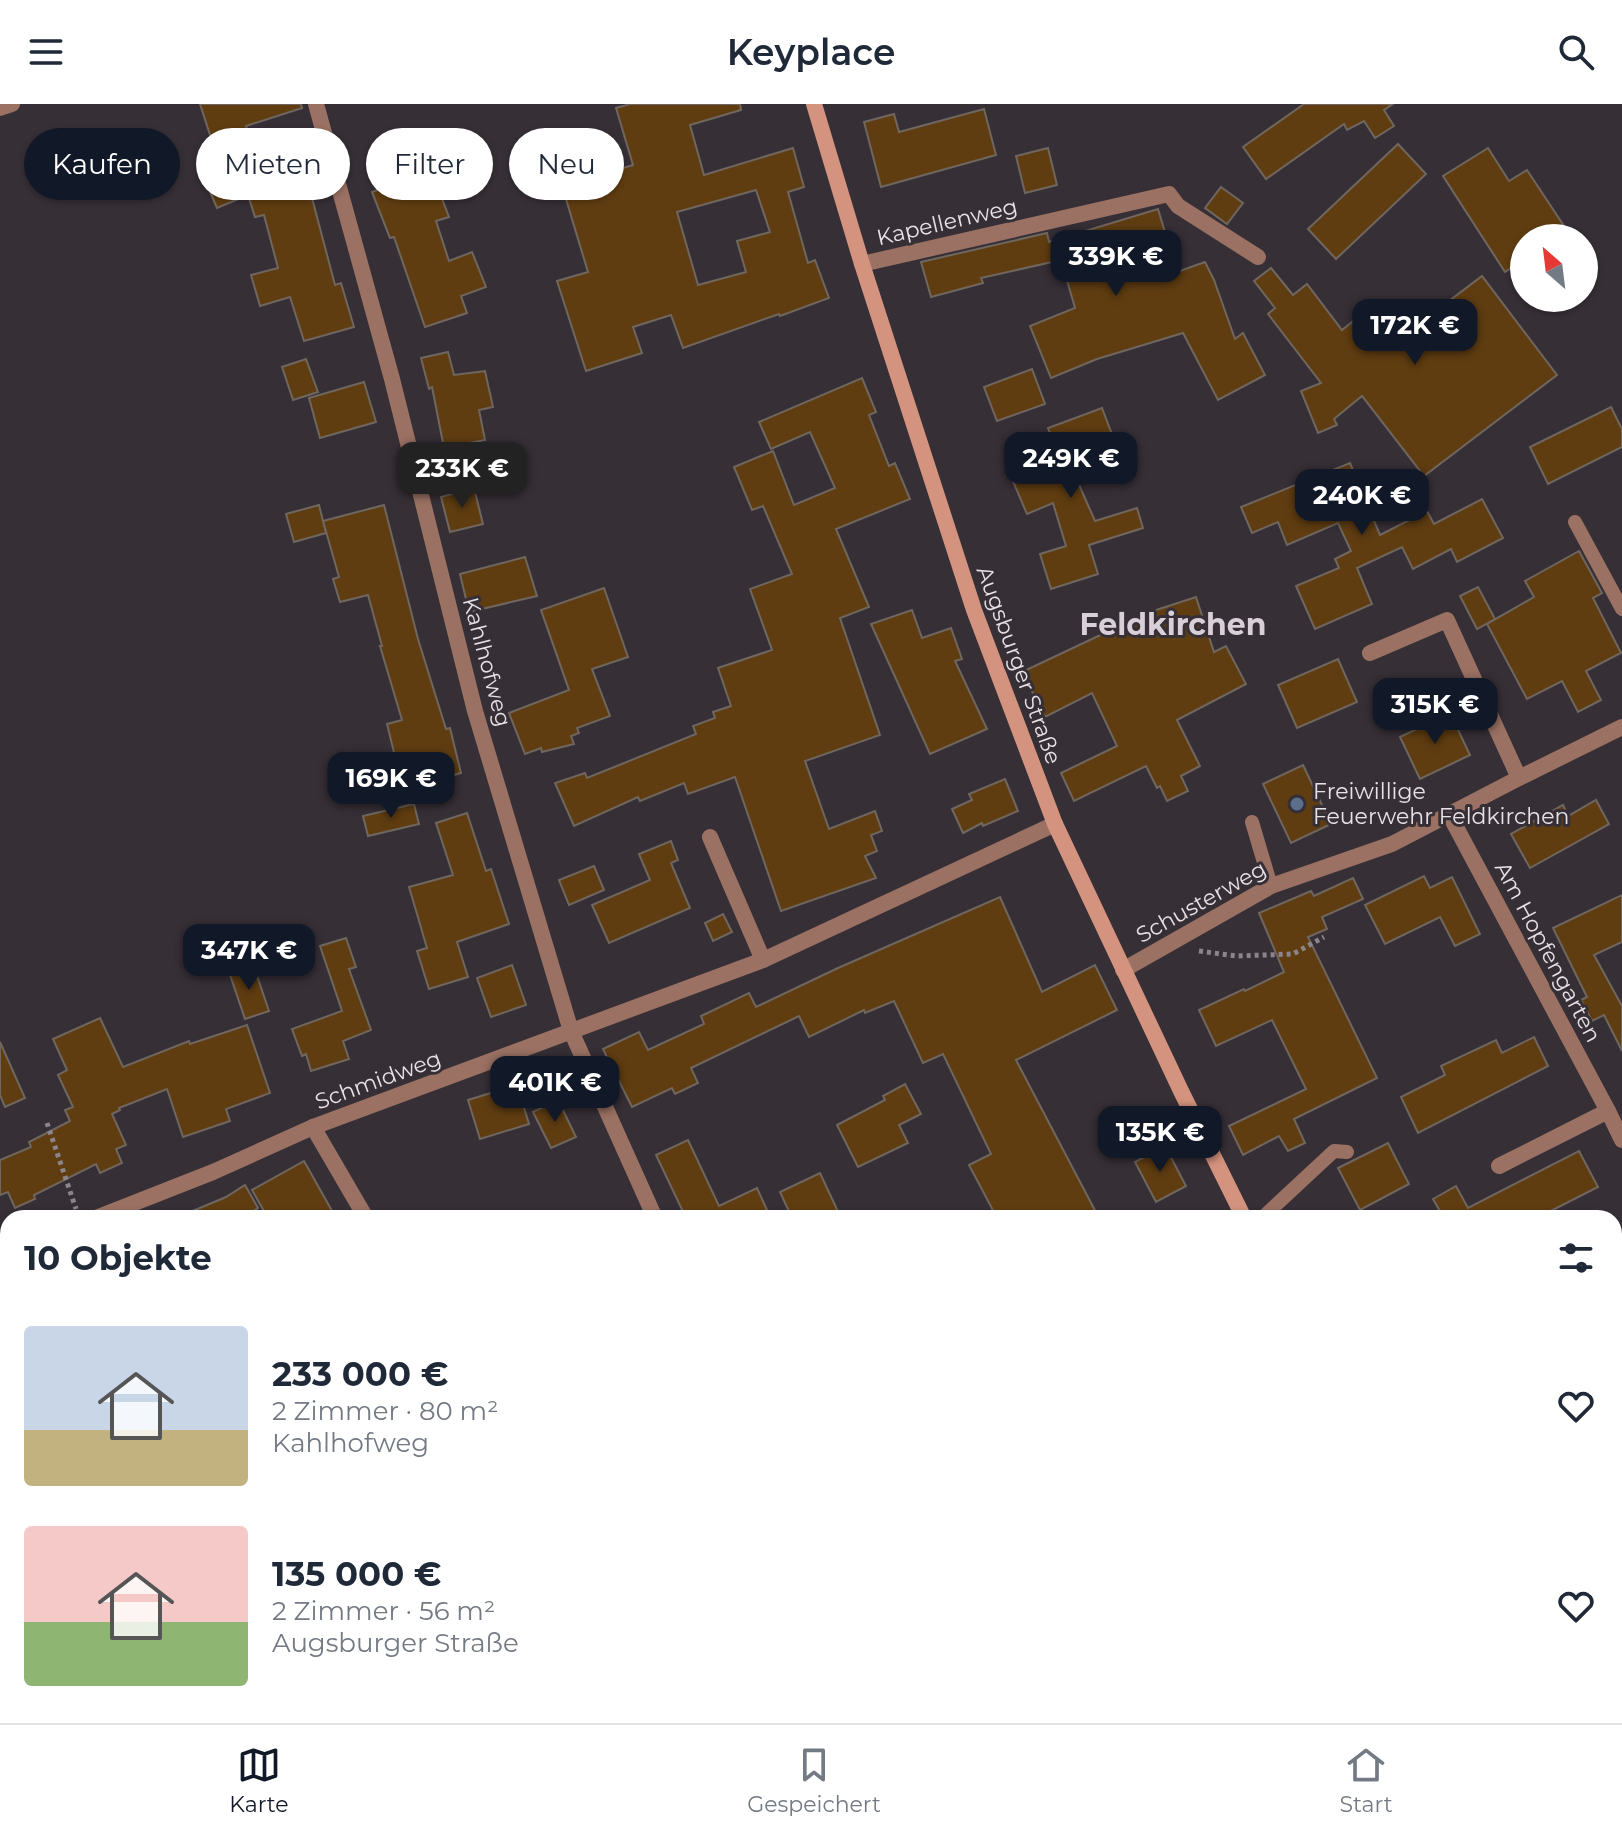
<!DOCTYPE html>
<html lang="de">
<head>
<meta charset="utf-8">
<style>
  :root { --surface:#fff; --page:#f6f6f7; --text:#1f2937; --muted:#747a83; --line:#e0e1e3; --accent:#111827 }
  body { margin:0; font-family:Montserrat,sans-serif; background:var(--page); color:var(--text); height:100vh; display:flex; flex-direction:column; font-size:30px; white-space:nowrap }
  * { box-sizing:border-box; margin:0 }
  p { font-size:26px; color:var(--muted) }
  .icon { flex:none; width:44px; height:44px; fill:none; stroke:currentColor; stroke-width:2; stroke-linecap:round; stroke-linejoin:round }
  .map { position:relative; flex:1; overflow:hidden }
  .panel { position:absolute; left:0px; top:1106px; width:1622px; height:514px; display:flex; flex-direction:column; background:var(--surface); border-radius:24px 24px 0 0; box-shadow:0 2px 6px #0004 }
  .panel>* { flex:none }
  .top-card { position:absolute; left:24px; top:24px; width:800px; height:72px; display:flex; gap:16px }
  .needle { width:52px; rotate:332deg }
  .tools { position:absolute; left:1510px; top:120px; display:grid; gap:16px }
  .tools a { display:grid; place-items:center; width:88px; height:88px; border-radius:50%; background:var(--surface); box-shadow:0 2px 6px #0004; font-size:40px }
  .price { position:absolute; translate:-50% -68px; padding:0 18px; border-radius:16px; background:var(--accent); color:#fff; font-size:26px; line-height:52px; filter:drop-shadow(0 2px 4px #0008) }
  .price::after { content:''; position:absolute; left:50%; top:48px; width:24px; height:18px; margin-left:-12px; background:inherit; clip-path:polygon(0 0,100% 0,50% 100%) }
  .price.current { background:#222; color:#fff }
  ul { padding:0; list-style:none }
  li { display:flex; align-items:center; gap:24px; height:200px; padding:0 24px }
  li span { display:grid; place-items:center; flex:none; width:224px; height:160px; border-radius:8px; color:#555 }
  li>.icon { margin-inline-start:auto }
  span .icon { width:96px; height:96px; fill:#fffc; stroke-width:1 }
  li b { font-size:34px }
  h2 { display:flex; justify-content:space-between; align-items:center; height:96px; padding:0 24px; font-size:34px }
  .chip { padding:0 28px; border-radius:36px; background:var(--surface); box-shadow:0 2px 6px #0004; font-size:28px; line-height:72px }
  .chip.current { background:var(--accent); color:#fff }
  header { display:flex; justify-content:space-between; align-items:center; height:104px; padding:0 24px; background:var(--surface); font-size:36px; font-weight:600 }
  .menu { display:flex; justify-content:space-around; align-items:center; height:112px; border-top:2px solid var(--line); background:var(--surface); font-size:22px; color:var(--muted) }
  .menu a { display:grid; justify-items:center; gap:4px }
  .menu .current { color:var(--accent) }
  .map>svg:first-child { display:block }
  .building { fill:#603d11; stroke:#6f675f; stroke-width:2; fill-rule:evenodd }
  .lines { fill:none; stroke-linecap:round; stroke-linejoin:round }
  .path { stroke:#8b858b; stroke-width:5; stroke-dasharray:4 4; stroke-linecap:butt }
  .service { stroke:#9a7163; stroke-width:14 }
  .minor { stroke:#9a7163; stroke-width:16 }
  .secondary { stroke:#d4937e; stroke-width:16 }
  .service-dot { fill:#5c6f8a; stroke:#362f36; stroke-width:3 }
  .labels { text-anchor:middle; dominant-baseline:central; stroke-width:6; stroke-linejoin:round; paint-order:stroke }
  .street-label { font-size:22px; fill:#e6e2e6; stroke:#362f36 }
  .poi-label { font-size:22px; fill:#e6e2e6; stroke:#362f36; text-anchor:start }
  .district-label { font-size:30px; font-weight:bold; fill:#d8cfd8; stroke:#362f36 }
</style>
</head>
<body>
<header><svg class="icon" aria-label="menu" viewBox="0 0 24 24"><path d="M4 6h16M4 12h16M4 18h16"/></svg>Keyplace<svg class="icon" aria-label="search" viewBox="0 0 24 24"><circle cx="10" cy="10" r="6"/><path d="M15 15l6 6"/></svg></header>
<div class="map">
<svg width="1622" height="1619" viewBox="0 0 1622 1619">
  <rect width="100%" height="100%" fill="#362f36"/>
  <g class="building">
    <path d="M 200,0 L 301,0 L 302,4 L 246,22 L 261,64 L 305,49 L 320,92 L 312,94 L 335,181 L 341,179 L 354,223 L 304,237 L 290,193 L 260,202 L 251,171 L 278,164 L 264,111 L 255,113 L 248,91 L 217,104 L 207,81 L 231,70 L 218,32 L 211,34 Z"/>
    <path d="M 630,0 L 740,0 L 741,6 L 690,21 L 704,71 L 793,44 L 804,83 L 788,88 L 808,159 L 815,156 L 829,194 L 780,212 L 779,210 L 683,244 L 671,211 L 633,223 L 642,249 L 586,267 L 557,177 L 588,168 L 562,82 L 633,61 L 616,4 ZM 756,86 L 770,128 L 737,137 L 746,168 L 698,181 L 677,108 Z"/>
    <path d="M 1304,0 L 1393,0 L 1384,6 L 1394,22 L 1375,34 L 1364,17 L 1347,26 L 1344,20 L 1266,75 L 1243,43 Z"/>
    <path d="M 984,5 L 996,51 L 881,83 L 864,18 L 894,10 L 899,28 Z"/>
    <path d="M 440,35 L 449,57 L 427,66 L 418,43 Z"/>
    <path d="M 1398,40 L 1426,70 L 1336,155 L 1308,125 Z"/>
    <path d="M 1048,44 L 1057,81 L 1025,89 L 1016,52 Z"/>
    <path d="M 1488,44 L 1509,77 L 1527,66 L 1572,134 L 1524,134 L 1524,156 L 1505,168 L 1443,72 Z"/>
    <path d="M 431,66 L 449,113 L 436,117 L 449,157 L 472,148 L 486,183 L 461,192 L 467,209 L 425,223 L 394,133 L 390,134 L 372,88 Z"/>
    <path d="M 1221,83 L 1243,99 L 1227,120 L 1205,104 Z"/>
    <path d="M 1158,105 L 1177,168 L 1205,158 L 1214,176 L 1235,235 L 1243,229 L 1265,271 L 1218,296 L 1183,229 L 1097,255 L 1051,274 L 1030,222 L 1075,204 L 1061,156 L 981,174 L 983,179 L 931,193 L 921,158 L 1047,129 L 1049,138 Z"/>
    <path d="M 1271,164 L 1293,191 L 1307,180 L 1342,226 L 1368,205 L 1395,238 L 1482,172 L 1557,271 L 1424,372 L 1362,292 L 1334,315 L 1337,321 L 1318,329 L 1301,287 L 1321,279 L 1268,210 L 1275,204 L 1254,177 Z"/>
    <path d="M 448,248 L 454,271 L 485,267 L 493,303 L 479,306 L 485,336 L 444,344 L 432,283 L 429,285 L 421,254 Z"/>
    <path d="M 306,255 L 318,288 L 293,296 L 282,263 Z"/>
    <path d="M 1032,265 L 1045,300 L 997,317 L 984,283 Z"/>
    <path d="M 862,274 L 876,308 L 869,311 L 889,362 L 895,359 L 910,395 L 836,425 L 869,503 L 840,514 L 880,631 L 805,657 L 829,725 L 875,707 L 882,727 L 871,731 L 877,747 L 865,752 L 876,774 L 781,807 L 735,673 L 688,690 L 684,679 L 640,697 L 638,693 L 574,722 L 555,679 L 585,669 L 587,674 L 696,630 L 693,622 L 715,614 L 713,608 L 731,602 L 718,564 L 772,546 L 750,485 L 792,470 L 763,402 L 752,406 L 734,363 L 773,347 L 794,401 L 835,384 L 810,328 L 771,345 L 759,318 Z"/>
    <path d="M 364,278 L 376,318 L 320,334 L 309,294 Z"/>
    <path d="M 1611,303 L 1622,325 L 1622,343 L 1548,380 L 1530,343 Z"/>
    <path d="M 1102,304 L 1113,333 L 1066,351 L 1095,417 L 1137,404 L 1143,424 L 1089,441 L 1098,470 L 1051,485 L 1040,450 L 1066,442 L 1053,399 L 1027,410 L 1009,368 L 1057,348 L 1048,324 Z"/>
    <path d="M 1350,359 L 1380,431 L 1427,407 L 1434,420 L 1482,395 L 1503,434 L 1457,458 L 1451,445 L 1413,465 L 1402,443 L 1357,464 L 1372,500 L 1315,525 L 1296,482 L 1339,464 L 1335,455 L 1351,447 L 1338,419 L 1287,441 L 1278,418 L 1252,429 L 1241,403 Z"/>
    <path d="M 474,384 L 483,420 L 450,428 L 441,393 Z"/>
    <path d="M 319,401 L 326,429 L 294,438 L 286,410 Z"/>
    <path d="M 384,401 L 418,535 L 446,625 L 450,624 L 461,669 L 403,685 L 387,620 L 402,616 L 380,542 L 382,542 L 368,491 L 340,498 L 333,475 L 339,473 L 323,417 Z"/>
    <path d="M 1579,447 L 1602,489 L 1593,494 L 1621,549 L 1586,567 L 1601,596 L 1578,608 L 1562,577 L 1527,595 L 1487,520 L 1534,493 L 1525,477 Z"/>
    <path d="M 525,453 L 537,492 L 469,508 L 460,470 Z"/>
    <path d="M 1478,483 L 1495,515 L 1477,525 L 1460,492 Z"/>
    <path d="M 604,484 L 628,553 L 592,565 L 610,612 L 577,624 L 579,629 L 571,632 L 574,640 L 542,648 L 541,644 L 525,650 L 509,609 L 569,586 L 541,506 Z"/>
    <path d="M 1196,493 L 1214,548 L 1226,542 L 1246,580 L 1177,616 L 1200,662 L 1181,672 L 1188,687 L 1167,697 L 1160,682 L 1157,684 L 1146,662 L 1074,697 L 1061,669 L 1117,642 L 1092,589 L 1045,613 L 1022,568 L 1147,509 Z"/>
    <path d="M 912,506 L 922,534 L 951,524 L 962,555 L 955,557 L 987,625 L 930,650 L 871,520 Z"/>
    <path d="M 1338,555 L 1357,598 L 1297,624 L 1278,581 Z"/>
    <path d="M 1450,609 L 1470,651 L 1420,675 L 1400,633 Z"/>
    <path d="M 1303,661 L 1331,720 L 1291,739 L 1263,680 Z"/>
    <path d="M 1005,675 L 1018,707 L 983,722 L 982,719 L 963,729 L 952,705 L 972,696 L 969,690 Z"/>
    <path d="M 1596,696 L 1609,720 L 1530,764 L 1511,730 L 1563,701 L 1568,712 Z"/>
    <path d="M 414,700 L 419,720 L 368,732 L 363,712 Z"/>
    <path d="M 467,709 L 486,767 L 491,765 L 509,820 L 457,838 L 468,873 L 429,885 L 417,847 L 427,844 L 409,783 L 453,771 L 436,719 Z"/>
    <path d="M 671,737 L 678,756 L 671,759 L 690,804 L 609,839 L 592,801 L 650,776 L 639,750 Z"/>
    <path d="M 594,762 L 604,786 L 569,801 L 559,776 Z"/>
    <path d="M 1424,772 L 1430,784 L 1452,773 L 1480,830 L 1455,842 L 1440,813 L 1385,840 L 1365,801 Z"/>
    <path d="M 1353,774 L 1363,795 L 1322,813 L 1327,825 L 1308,833 L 1377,974 L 1294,1015 L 1305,1039 L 1288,1047 L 1279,1032 L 1243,1051 L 1229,1022 L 1306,985 L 1272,916 L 1216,942 L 1199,906 L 1244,885 L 1245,887 L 1284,868 L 1259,809 L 1311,787 L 1314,792 Z"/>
    <path d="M 1622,791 L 1622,838 L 1594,851 L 1622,902 L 1622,947 L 1604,911 L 1592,917 L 1581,896 L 1587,893 L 1553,824 Z"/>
    <path d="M 1000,793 L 1042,888 L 1095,861 L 1117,906 L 1016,956 L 1099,1114 L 997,1114 L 969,1061 L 991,1050 L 943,950 L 923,959 L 894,897 L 865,909 L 864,906 L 809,933 L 799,912 L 691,964 L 698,979 L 675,990 L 672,984 L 632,1003 L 603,945 L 639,928 L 648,946 L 704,920 L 701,912 L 749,889 L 756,903 L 838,864 Z"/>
    <path d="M 723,810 L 732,828 L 713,837 L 705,819 Z"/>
    <path d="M 346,834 L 356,863 L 349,865 L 371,926 L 343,937 L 349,955 L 311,967 L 306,950 L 302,952 L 292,925 L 342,907 L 320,842 Z"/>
    <path d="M 253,860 L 269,907 L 245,915 L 229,868 Z"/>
    <path d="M 512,861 L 526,901 L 491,913 L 477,874 Z"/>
    <path d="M 100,914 L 123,963 L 189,937 L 190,940 L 247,921 L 270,989 L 226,1005 L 230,1017 L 183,1033 L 167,985 L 119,1004 L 120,1006 L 112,1010 L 126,1041 L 116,1045 L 122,1059 L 100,1069 L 96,1060 L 34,1091 L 35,1095 L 15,1104 L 8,1088 L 0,1091 L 0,1056 L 31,1043 L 29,1038 L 70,1017 L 65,1006 L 73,1003 L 58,971 L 67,966 L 53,935 Z"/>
    <path d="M 1534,933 L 1548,962 L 1418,1029 L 1401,993 L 1445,971 L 1441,962 L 1496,936 L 1502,949 Z"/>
    <path d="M 0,938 L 25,994 L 5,1003 L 0,991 Z"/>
    <path d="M 905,980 L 921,1010 L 899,1021 L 908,1039 L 858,1063 L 837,1021 L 885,996 L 883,992 Z"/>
    <path d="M 517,981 L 529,1020 L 480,1035 L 468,996 Z"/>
    <path d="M 558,996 L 576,1033 L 551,1044 L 533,1008 Z"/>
    <path d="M 688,1036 L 719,1102 L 757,1084 L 767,1106 L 750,1114 L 686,1114 L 656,1051 Z"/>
    <path d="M 1388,1039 L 1409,1080 L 1360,1106 L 1338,1064 Z"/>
    <path d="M 1165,1042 L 1186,1082 L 1156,1098 L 1135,1058 Z"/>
    <path d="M 1579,1047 L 1598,1083 L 1537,1114 L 1444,1114 L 1433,1095 L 1456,1082 L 1468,1104 Z"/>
    <path d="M 304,1057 L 336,1114 L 268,1114 L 252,1086 Z"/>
    <path d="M 820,1069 L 841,1114 L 792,1114 L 780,1088 Z"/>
    <path d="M 245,1081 L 258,1104 L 242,1114 L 176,1114 L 226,1093 Z"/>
  </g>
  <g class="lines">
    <g class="path">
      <path d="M 1199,847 L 1236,852 L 1293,850 L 1324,833"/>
      <path d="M 47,1019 L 76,1105"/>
    </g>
    <g class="service">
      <path d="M 1575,418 L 1622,505"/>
      <path d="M 1252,718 L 1271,782"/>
      <path d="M 1262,1114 L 1334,1047 L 1347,1048"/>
    </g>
    <g class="minor">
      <path d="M 316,0 L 392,275 L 475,607 L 571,927 L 655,1114"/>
      <path d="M 0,4 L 12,0"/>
      <path d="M 862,160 L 1169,90 L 1178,102 L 1258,153"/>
      <path d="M 1370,549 L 1447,516 L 1519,674"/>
      <path d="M 1449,710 L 1608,1007 L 1622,1036"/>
      <path d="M 710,733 L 763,856"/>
      <path d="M 1123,866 L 1271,782 L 1392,740 L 1519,674 L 1622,623"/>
      <path d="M 313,1023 L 366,1114"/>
      <path d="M 1499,1062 L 1608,1007"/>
      <path d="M 96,1114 L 213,1068 L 313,1023 L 763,856 L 1055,720"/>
      <path d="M 0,1149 L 8,1146"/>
      <path d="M 1614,1390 L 1622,1386"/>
      <path d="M 1614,1422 L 1622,1437"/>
      <path d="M 589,1612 L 595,1619"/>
      <path d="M 900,1612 L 903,1619"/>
      <path d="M 1187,1612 L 1191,1619"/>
      <path d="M 405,1619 L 427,1612"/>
      <path d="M 1378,1619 L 1390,1612"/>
    </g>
    <g class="secondary">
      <path d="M 814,0 L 862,160 L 974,506 L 1055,720 L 1181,987 L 1244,1114"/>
      <path d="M 1549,1612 L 1555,1619"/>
    </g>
  </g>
  <circle class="service-dot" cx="1297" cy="700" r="8"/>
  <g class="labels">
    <g class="street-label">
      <text transform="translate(947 118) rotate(-13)">Kapellenweg</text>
      <text transform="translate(487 558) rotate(75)">Kahlhofweg</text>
      <text transform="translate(1019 561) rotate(70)">Augsburger Straße</text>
      <text transform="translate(1201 798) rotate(-29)">Schusterweg</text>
      <text transform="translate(1548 848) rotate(62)">Am Hopfengarten</text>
      <text transform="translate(378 976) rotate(-20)">Schmidweg</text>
    </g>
    <g class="poi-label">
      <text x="1313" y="687">Freiwillige<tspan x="1313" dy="25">Feuerwehr Feldkirchen</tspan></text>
    </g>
    <g class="district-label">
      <text x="1173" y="520">Feldkirchen</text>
    </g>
  </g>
</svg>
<div class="tools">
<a><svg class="needle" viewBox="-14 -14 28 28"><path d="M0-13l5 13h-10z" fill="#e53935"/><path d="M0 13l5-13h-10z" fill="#747a83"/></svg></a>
</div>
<b class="price" style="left:1116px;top:194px">339K €</b>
<b class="price" style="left:1415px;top:263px">172K €</b>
<b class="price" style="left:1071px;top:396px">249K €</b>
<b class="price current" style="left:462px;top:406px">233K €</b>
<b class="price" style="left:1362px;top:433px">240K €</b>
<b class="price" style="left:1435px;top:642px">315K €</b>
<b class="price" style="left:391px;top:716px">169K €</b>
<b class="price" style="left:249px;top:888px">347K €</b>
<b class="price" style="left:555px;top:1020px">401K €</b>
<b class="price" style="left:1160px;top:1070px">135K €</b>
<div class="top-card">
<a class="chip current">Kaufen</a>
<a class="chip">Mieten</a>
<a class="chip">Filter</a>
<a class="chip">Neu</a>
</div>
<section class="panel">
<h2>10 Objekte<svg class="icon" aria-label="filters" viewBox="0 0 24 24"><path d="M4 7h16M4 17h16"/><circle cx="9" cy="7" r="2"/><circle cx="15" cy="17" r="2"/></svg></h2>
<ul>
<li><span style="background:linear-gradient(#c9d6e8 65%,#c2b280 0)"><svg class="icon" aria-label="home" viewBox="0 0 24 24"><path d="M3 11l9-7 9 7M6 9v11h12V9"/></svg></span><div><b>233 000 €</b><p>2 Zimmer · 80 m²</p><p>Kahlhofweg</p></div><svg class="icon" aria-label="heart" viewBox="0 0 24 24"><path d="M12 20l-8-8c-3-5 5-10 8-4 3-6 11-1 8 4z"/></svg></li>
<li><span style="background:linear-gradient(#f6c9c9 60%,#8fb573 0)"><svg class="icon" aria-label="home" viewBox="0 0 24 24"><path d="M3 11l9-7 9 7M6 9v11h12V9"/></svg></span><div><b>135 000 €</b><p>2 Zimmer · 56 m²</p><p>Augsburger Straße</p></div><svg class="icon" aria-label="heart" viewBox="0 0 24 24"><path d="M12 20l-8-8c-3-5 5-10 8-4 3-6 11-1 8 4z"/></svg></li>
</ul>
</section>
</div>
<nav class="menu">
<a class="current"><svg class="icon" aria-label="map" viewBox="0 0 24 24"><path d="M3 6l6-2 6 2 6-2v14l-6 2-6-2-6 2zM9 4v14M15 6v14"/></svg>Karte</a>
<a><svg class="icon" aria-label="saved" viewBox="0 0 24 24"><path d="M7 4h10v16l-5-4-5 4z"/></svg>Gespeichert</a>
<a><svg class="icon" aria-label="home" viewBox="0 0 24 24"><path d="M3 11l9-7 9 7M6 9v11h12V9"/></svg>Start</a>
</nav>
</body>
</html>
